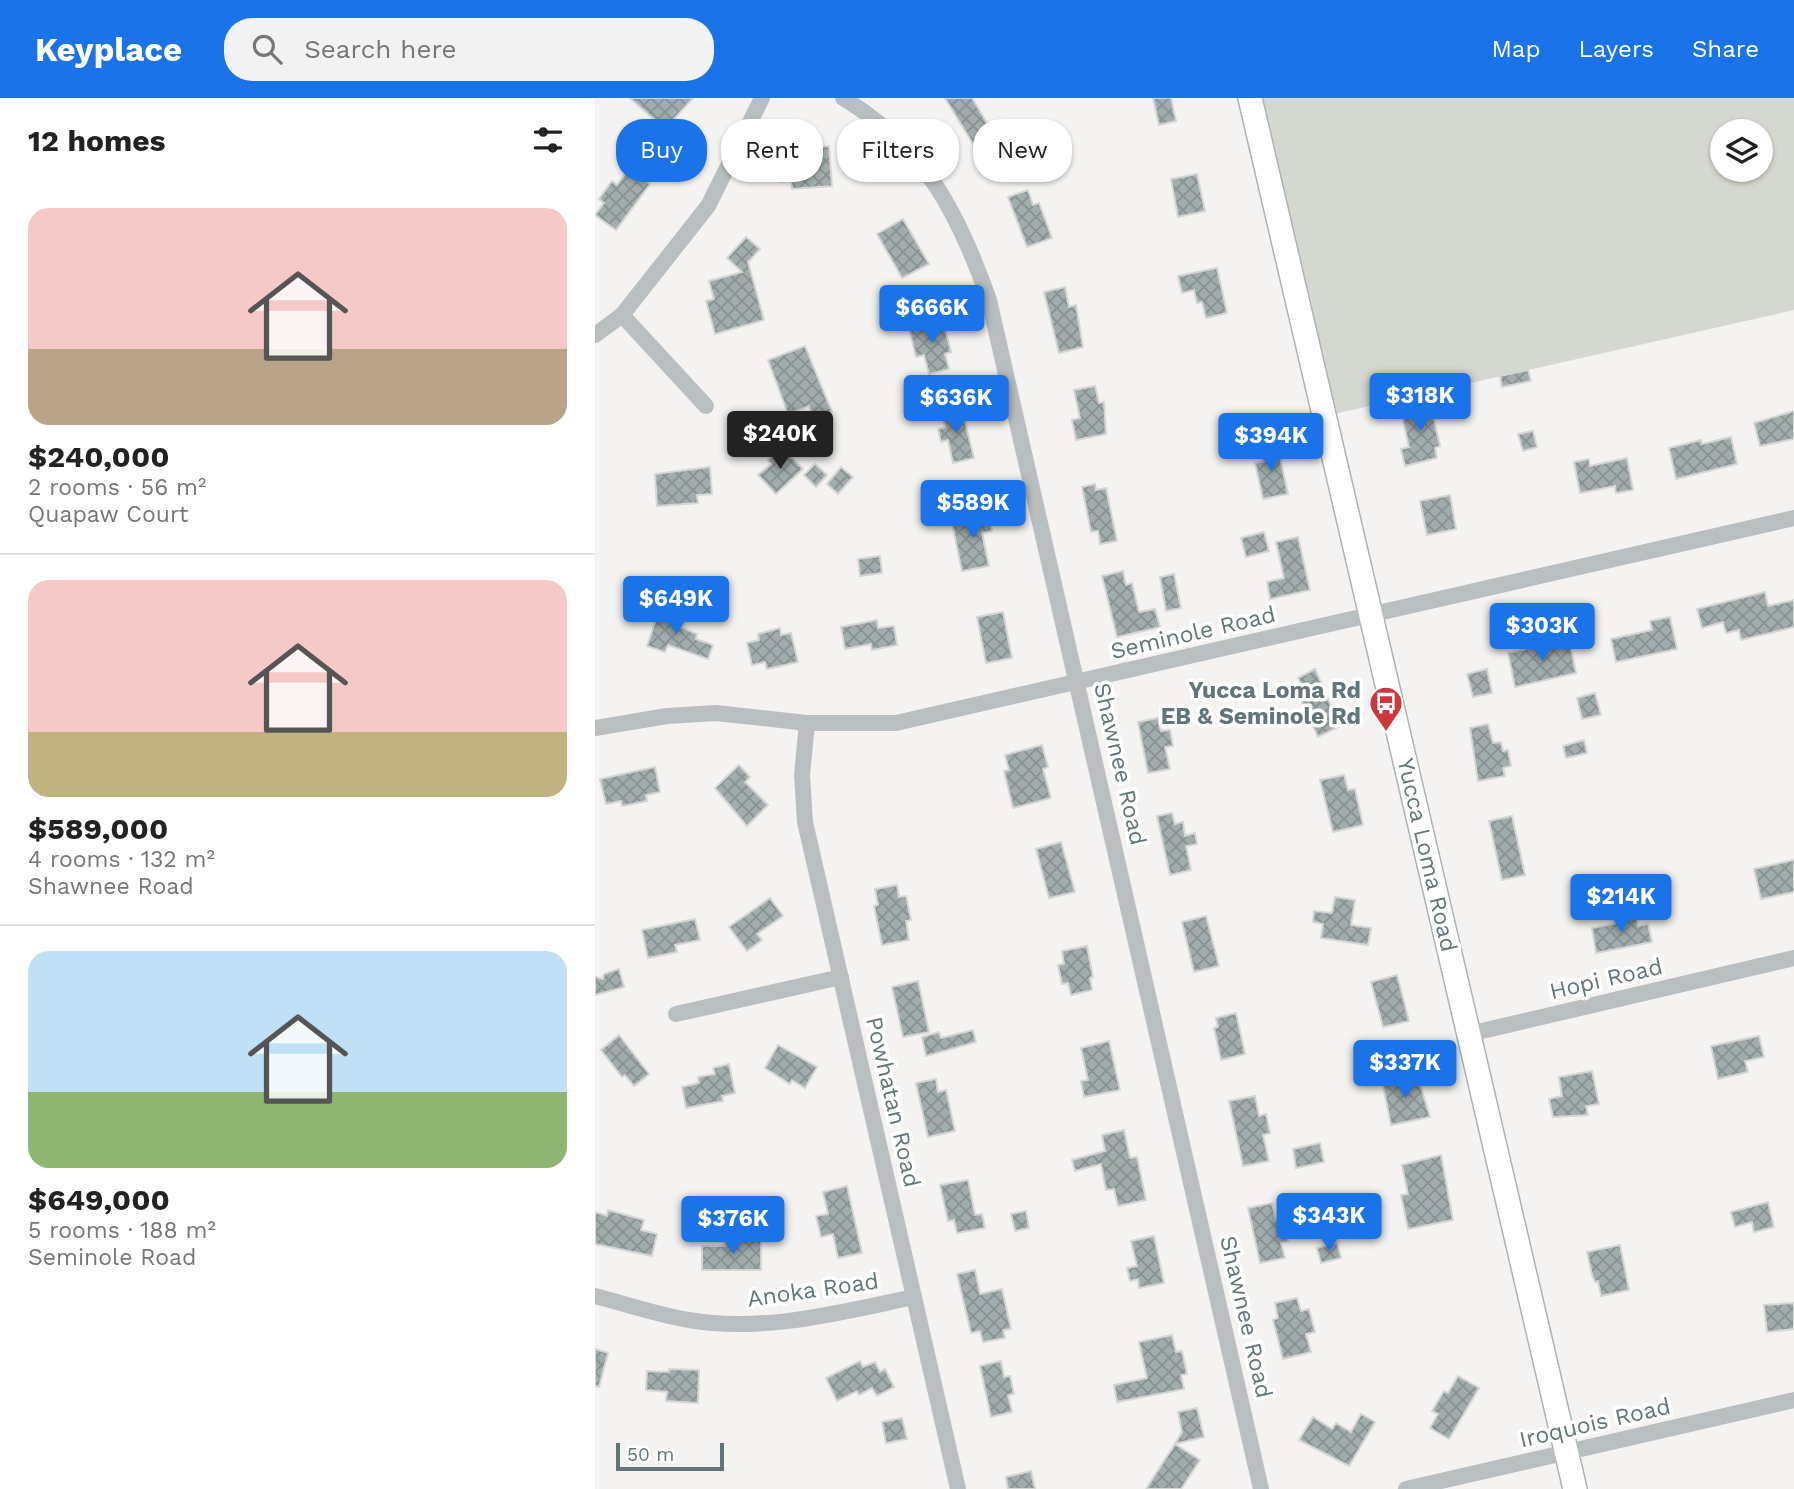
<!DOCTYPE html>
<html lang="en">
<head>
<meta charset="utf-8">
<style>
  :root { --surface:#fff; --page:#f2f2f2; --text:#222; --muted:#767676; --line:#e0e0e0; --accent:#1a73e8 }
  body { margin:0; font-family:"Work Sans",sans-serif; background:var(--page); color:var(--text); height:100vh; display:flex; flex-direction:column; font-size:26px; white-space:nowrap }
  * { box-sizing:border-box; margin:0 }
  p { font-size:23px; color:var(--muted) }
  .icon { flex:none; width:38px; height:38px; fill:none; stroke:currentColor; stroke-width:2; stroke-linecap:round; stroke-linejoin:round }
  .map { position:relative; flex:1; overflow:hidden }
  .panel { display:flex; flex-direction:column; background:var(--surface); width:595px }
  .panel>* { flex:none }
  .hud { position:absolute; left:21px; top:21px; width:665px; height:63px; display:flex; gap:14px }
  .fabs { position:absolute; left:1115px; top:21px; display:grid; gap:14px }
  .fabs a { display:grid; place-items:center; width:63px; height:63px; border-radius:50%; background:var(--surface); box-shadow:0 2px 5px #0004; font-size:35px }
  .scale { position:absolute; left:21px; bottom:18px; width:108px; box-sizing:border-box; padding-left:7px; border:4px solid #62767a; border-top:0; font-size:19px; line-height:24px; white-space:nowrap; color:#62767a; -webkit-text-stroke:5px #fff; paint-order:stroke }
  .price { position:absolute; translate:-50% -60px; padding:0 16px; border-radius:7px; background:var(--accent); color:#fff; font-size:23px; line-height:46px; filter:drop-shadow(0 2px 4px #0008) }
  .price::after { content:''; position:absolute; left:50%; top:42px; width:21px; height:16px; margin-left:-10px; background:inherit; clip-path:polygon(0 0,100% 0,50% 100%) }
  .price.on { background:#222; color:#fff }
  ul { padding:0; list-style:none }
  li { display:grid; align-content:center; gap:14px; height:371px; padding:0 28px }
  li+li { border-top:2px solid var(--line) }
  li span { display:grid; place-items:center; height:217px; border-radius:21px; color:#555 }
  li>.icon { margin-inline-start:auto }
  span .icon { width:126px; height:126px; fill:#fffc; stroke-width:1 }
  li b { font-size:30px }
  h2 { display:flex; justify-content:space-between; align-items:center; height:84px; padding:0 28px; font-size:30px }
  .chip { padding:0 24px; border-radius:28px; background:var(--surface); box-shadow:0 2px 5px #0004; font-size:24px; line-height:63px }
  .chip.on { background:var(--accent); color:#fff }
  header { display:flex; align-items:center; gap:42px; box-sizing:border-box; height:98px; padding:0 35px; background:var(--accent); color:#fff }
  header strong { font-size:33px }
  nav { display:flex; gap:38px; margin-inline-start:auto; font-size:24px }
  .search { width:490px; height:63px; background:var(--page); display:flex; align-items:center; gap:18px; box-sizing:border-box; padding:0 24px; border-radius:28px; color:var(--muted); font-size:26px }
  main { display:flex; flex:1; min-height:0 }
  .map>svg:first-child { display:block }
  .grass { fill:#d5d8d0; fill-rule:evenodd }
  .building { fill:url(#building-cross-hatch); stroke:#d5d5d3; stroke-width:2 }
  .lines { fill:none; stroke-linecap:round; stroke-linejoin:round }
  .secondary-casing { stroke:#abb3b5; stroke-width:26 }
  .minor { stroke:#b9bfc0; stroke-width:16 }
  .secondary { stroke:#fff; stroke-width:23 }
  .labels { text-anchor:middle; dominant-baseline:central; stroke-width:7; stroke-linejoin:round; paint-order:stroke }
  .street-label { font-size:23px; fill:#62767a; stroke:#fff }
  .poi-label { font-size:23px; font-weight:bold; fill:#62767a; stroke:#fff; text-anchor:end }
</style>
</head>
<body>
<header>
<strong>Keyplace</strong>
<div class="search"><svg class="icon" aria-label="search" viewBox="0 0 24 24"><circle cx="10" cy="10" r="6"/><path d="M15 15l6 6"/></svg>Search here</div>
<nav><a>Map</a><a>Layers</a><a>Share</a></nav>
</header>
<main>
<section class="panel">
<h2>12 homes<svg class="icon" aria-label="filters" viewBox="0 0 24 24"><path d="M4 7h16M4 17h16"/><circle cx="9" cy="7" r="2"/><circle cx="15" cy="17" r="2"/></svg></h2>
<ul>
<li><span style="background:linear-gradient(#f6c9c9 65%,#b9a48a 0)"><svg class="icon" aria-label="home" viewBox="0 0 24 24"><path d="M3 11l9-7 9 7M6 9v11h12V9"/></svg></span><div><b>$240,000</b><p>2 rooms · 56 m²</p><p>Quapaw Court</p></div></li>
<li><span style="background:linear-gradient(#f6c9c9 70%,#c2b280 0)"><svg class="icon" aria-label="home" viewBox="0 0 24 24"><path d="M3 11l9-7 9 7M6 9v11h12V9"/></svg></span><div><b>$589,000</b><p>4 rooms · 132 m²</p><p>Shawnee Road</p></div></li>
<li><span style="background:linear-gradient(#bfe0f5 65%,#8fb573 0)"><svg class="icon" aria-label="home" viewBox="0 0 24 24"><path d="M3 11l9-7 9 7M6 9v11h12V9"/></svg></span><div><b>$649,000</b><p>5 rooms · 188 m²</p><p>Seminole Road</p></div></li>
</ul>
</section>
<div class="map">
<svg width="1199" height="1391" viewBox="0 0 1199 1391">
  <defs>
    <pattern id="building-cross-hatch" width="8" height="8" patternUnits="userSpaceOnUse" patternTransform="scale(1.75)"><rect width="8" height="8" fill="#a1acad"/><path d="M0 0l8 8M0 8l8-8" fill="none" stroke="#879192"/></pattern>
  </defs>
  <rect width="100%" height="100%" fill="#f4f3f1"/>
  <path class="grass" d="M 668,0 L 1199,0 L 1199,212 L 739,316 ZM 1127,33 L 1166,33 L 1166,72 L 1127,72 Z"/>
  <g class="building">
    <path d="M 35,0 L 98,0 L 70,31 Z"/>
    <path d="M 350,0 L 377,0 L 416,65 L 397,77 Z"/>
    <path d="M 558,0 L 576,0 L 581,23 L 564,27 Z"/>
    <path d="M 234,48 L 237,88 L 197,91 L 196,83 L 185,84 L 183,58 L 219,56 L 219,49 Z"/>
    <path d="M 34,70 L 55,86 L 21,132 L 0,117 L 9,105 L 4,101 L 17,83 L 22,87 Z"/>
    <path d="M 602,76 L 610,113 L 583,119 L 576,81 Z"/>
    <path d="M 433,92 L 438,107 L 444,105 L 457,140 L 432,149 L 413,99 Z"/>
    <path d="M 308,121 L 334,166 L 307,180 L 282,136 Z"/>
    <path d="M 151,139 L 165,151 L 153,164 L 169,222 L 120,236 L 111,203 L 119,201 L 114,183 L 147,174 L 132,160 Z"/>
    <path d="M 622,170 L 632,215 L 611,220 L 607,204 L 602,205 L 599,192 L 587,195 L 583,178 Z"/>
    <path d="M 470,189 L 474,209 L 481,207 L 488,249 L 464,255 L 449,194 Z"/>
    <path d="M 348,222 L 356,254 L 350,256 L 354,271 L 334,276 L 329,257 L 321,259 L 314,231 Z"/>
    <path d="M 210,248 L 237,314 L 218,321 L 214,308 L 193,316 L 173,262 Z"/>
    <path d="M 933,272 L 936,283 L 907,289 L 905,278 Z"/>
    <path d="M 500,288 L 504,305 L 509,304 L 511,336 L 481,342 L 477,322 L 485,320 L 479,292 Z"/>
    <path d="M 834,300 L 845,348 L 840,350 L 842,360 L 810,368 L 806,351 L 814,349 L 806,314 L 817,312 L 815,304 Z"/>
    <path d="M 366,308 L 379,360 L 358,365 L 353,342 L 346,344 L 343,331 L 350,329 L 346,313 Z"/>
    <path d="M 1199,313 L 1199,341 L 1165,348 L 1159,325 Z"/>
    <path d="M 938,333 L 942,349 L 928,353 L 923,336 Z"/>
    <path d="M 1136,339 L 1142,366 L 1081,381 L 1074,350 L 1106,342 L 1107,346 Z"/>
    <path d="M 682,346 L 693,396 L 668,401 L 660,365 L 669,363 L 666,350 Z"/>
    <path d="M 187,349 L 208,371 L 181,396 L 163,377 L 176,366 L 173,362 Z"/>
    <path d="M 1032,360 L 1038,392 L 1021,395 L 1020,388 L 985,395 L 979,364 L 994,361 L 995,368 Z"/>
    <path d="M 220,366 L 232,377 L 221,389 L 209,377 Z"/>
    <path d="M 115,369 L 117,396 L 102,397 L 103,405 L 62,408 L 60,376 Z"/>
    <path d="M 246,369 L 258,379 L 243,396 L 232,386 Z"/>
    <path d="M 500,386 L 501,392 L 511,390 L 522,443 L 505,446 L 503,433 L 496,434 L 487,389 Z"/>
    <path d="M 855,397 L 861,431 L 832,437 L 825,403 Z"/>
    <path d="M 392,409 L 397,433 L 387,435 L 394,468 L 367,473 L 357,425 L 377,421 L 375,413 Z"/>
    <path d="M 669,434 L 674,453 L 651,459 L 646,440 Z"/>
    <path d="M 703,439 L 715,492 L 675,501 L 672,484 L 689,480 L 681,444 Z"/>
    <path d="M 285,458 L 287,475 L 265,478 L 263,461 Z"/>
    <path d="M 528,473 L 531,487 L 537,485 L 544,514 L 560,511 L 565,529 L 522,539 L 507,478 Z"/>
    <path d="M 579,476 L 586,510 L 571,513 L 565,479 Z"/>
    <path d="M 1170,494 L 1173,508 L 1199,502 L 1199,529 L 1146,542 L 1144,532 L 1131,535 L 1128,524 L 1107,530 L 1102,511 Z"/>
    <path d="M 65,510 L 85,517 L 82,528 L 102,536 L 101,541 L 118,547 L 113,561 L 73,547 L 70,554 L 52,548 Z"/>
    <path d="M 408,514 L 417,560 L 391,565 L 382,519 Z"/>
    <path d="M 1075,519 L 1082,551 L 1021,564 L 1016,541 L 1057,532 L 1055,523 Z"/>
    <path d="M 282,522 L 283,530 L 299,528 L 302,547 L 277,552 L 276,546 L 250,551 L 246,529 Z"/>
    <path d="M 185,530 L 186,537 L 196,535 L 203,564 L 172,571 L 170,564 L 157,567 L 152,545 L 164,542 L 163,536 Z"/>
    <path d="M 974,541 L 981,575 L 920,589 L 913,555 Z"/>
    <path d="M 720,571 L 745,628 L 723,639 L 703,597 L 710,593 L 703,580 Z"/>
    <path d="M 892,571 L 897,595 L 878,599 L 872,576 Z"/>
    <path d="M 1000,595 L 1006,617 L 987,621 L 982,600 Z"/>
    <path d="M 563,620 L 566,633 L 575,632 L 578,648 L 570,649 L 575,671 L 553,675 L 543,624 Z"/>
    <path d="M 893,626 L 898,645 L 906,644 L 908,653 L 913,652 L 916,668 L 908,670 L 910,678 L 883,683 L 875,630 Z"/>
    <path d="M 989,642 L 992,655 L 971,660 L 968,648 Z"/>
    <path d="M 447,647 L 453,669 L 448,671 L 456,700 L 418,710 L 409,673 L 414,672 L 410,657 Z"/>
    <path d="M 144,667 L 155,679 L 150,684 L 173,707 L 152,728 L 120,690 Z"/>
    <path d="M 60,669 L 65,694 L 51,697 L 52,703 L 27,708 L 26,703 L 11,706 L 5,681 Z"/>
    <path d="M 749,677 L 753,692 L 760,691 L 768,727 L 738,734 L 725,682 Z"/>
    <path d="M 577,715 L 580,726 L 588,724 L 590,738 L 600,735 L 602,746 L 591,748 L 596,772 L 575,777 L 562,718 Z"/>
    <path d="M 917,718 L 930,777 L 907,782 L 894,723 Z"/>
    <path d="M 466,744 L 480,794 L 454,800 L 441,751 Z"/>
    <path d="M 1199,762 L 1199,794 L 1166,801 L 1159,771 Z"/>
    <path d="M 302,787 L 304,799 L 311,798 L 316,822 L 311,823 L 314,842 L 287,847 L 279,808 L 283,807 L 280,791 Z"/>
    <path d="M 740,799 L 760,802 L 756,827 L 776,830 L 773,847 L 726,840 L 728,826 L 718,824 L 719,813 L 737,815 Z"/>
    <path d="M 175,800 L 188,818 L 162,836 L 167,842 L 152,853 L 134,829 Z"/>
    <path d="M 1041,813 L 1043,828 L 1053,826 L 1057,844 L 1001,855 L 997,830 L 1028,824 L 1027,816 Z"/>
    <path d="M 611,818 L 624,868 L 599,874 L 587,824 Z"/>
    <path d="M 100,821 L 105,842 L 80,847 L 82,854 L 53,860 L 47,832 Z"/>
    <path d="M 492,848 L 498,879 L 495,880 L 497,892 L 476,897 L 473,885 L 467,886 L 463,867 L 469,866 L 467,853 Z"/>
    <path d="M 24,871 L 29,889 L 0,897 L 0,879 L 8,881 L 9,876 Z"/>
    <path d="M 802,877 L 814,923 L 788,929 L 776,884 Z"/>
    <path d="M 323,883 L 334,934 L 308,939 L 297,889 Z"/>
    <path d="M 641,915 L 650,956 L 626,962 L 619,930 L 623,929 L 621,920 Z"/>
    <path d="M 378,932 L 381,944 L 331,958 L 327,939 L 344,934 L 346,940 Z"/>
    <path d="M 24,937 L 54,976 L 39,988 L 30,977 L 27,979 L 6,952 Z"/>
    <path d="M 1164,938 L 1169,959 L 1150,963 L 1153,974 L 1123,981 L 1116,948 Z"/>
    <path d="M 514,943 L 525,992 L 489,999 L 486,983 L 493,982 L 486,950 Z"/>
    <path d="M 183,947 L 222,969 L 210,990 L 197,982 L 195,986 L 170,970 Z"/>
    <path d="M 134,966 L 140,995 L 127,998 L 128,1003 L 91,1010 L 87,989 L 104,985 L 103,979 L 120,976 L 118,970 Z"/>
    <path d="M 997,973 L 1004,1006 L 991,1008 L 993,1017 L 958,1019 L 954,1001 L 967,998 L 964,979 Z"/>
    <path d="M 822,976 L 835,1019 L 796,1027 L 787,983 Z"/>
    <path d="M 341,981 L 343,994 L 351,992 L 360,1033 L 333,1039 L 321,985 Z"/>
    <path d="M 660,998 L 664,1018 L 671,1016 L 675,1035 L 668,1037 L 674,1063 L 648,1068 L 634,1003 Z"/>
    <path d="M 529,1032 L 535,1060 L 542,1059 L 551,1102 L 523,1108 L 519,1091 L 511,1092 L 506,1066 L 480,1073 L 477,1062 L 510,1053 L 507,1037 Z"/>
    <path d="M 725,1045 L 729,1064 L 701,1070 L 698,1051 Z"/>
    <path d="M 846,1057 L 858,1122 L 813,1131 L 806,1097 L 813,1096 L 807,1067 Z"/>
    <path d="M 373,1082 L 380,1117 L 387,1116 L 390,1130 L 362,1135 L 359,1122 L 353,1123 L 345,1087 Z"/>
    <path d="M 252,1088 L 267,1155 L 243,1160 L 238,1136 L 226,1139 L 221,1118 L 233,1116 L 228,1094 Z"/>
    <path d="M 1173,1104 L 1179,1129 L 1159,1134 L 1157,1124 L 1140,1129 L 1136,1114 Z"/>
    <path d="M 677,1105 L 681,1122 L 688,1121 L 693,1143 L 686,1145 L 690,1160 L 665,1165 L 653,1110 Z"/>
    <path d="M 13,1112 L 49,1122 L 46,1132 L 62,1136 L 57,1158 L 0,1146 L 0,1114 L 12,1118 Z"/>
    <path d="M 431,1113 L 434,1130 L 420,1133 L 416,1116 Z"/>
    <path d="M 559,1138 L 569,1185 L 544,1190 L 543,1181 L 535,1183 L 532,1170 L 542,1168 L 536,1143 Z"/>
    <path d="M 166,1141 L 166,1172 L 107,1172 L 107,1148 L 130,1148 L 130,1142 Z"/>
    <path d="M 742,1145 L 746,1160 L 726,1165 L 722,1150 Z"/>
    <path d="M 1025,1147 L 1034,1192 L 1006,1198 L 1003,1183 L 1000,1184 L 997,1177 L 992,1154 Z"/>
    <path d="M 380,1172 L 385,1196 L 407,1191 L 416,1231 L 408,1232 L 410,1240 L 388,1244 L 385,1233 L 376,1235 L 362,1176 Z"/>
    <path d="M 702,1200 L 706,1213 L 714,1211 L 720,1234 L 711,1236 L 716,1254 L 688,1261 L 678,1222 L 683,1220 L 680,1205 Z"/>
    <path d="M 1199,1205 L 1199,1231 L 1172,1234 L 1169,1207 Z"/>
    <path d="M 577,1237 L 581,1254 L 587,1253 L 592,1276 L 586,1277 L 589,1291 L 522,1304 L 519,1287 L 552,1280 L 544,1244 Z"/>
    <path d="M 0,1251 L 13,1255 L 4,1289 L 0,1288 Z"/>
    <path d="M 265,1263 L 268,1269 L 280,1264 L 285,1274 L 290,1271 L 299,1289 L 282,1298 L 277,1290 L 264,1297 L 262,1293 L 242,1303 L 231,1280 Z"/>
    <path d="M 406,1263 L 409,1279 L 415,1278 L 419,1296 L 413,1297 L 417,1314 L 396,1319 L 385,1268 Z"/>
    <path d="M 74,1271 L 104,1272 L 103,1305 L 71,1303 L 72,1294 L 51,1292 L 52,1273 L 74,1274 Z"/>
    <path d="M 863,1278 L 884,1290 L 854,1341 L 835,1330 L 843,1316 L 837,1313 L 849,1293 L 853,1295 Z"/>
    <path d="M 602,1310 L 609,1339 L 580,1346 L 587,1334 L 583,1314 Z"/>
    <path d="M 766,1316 L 780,1324 L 754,1368 L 704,1342 L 718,1319 L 737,1331 L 741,1325 L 756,1334 Z"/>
    <path d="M 307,1320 L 312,1341 L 291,1345 L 287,1324 Z"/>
    <path d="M 580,1346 L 605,1362 L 586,1391 L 551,1391 Z"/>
    <path d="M 436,1373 L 440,1391 L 413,1391 L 411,1379 Z"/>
  </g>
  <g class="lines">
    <defs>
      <path id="secondary" d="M 655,0 L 980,1391"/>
    </defs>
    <use href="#secondary" class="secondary-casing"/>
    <g class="minor">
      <path d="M 248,0 C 330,50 363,114 394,202 L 666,1391"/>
      <path d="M 27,217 L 111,308"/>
      <path d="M 0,237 L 27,217 L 113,108 L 167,0"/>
      <path d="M 212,625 L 207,677 L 210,724 L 363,1391"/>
      <path d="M 0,630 L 72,618 L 121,615 L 212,625 L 301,625 L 1199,420"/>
      <path d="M 81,916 L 246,879"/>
      <path d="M 874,936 L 1199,860"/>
      <path d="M 0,1198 C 31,1206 63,1217 94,1222 C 168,1235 247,1214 319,1199"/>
      <path d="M 811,1391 L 1199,1302"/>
    </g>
    <use href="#secondary" class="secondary"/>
  </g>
  <defs>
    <symbol id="bus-pin" viewBox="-11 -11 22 30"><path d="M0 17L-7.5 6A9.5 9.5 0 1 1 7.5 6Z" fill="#d0353c" stroke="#fff"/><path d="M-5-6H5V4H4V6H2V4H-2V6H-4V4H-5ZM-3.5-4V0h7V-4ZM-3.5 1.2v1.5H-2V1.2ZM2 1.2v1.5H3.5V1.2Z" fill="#fff"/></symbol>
  </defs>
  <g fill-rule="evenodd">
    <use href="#bus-pin" x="772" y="586" width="38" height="52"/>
  </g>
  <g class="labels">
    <g class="street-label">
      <text transform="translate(598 535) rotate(-13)">Seminole Road</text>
      <text transform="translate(525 666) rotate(77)">Shawnee Road</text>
      <text transform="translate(832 757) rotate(77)">Yucca Loma Road</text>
      <text transform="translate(1011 881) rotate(-13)">Hopi Road</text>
      <text transform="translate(298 1004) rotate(77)">Powhatan Road</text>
      <text transform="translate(218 1192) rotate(-8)">Anoka Road</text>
      <text transform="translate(651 1219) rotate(77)">Shawnee Road</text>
      <text transform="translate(1000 1325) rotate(-13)">Iroquois Road</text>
    </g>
    <g class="poi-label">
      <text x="766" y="592">Yucca Loma Rd<tspan x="766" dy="26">EB &amp; Seminole Rd</tspan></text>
    </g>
  </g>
</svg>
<div class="fabs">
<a><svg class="icon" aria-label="layers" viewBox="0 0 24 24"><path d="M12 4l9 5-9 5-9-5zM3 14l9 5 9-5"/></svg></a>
</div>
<div class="scale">50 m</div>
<b class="price" style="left:337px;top:247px">$666K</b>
<b class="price" style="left:825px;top:335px">$318K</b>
<b class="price" style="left:361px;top:337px">$636K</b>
<b class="price on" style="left:185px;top:373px">$240K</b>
<b class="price" style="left:676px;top:375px">$394K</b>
<b class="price" style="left:378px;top:442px">$589K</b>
<b class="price" style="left:81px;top:538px">$649K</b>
<b class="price" style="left:947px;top:565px">$303K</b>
<b class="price" style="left:1026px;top:836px">$214K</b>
<b class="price" style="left:810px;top:1002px">$337K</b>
<b class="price" style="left:734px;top:1155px">$343K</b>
<b class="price" style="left:138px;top:1158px">$376K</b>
<div class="hud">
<a class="chip on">Buy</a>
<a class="chip">Rent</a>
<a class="chip">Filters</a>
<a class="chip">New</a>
</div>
</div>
</main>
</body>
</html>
